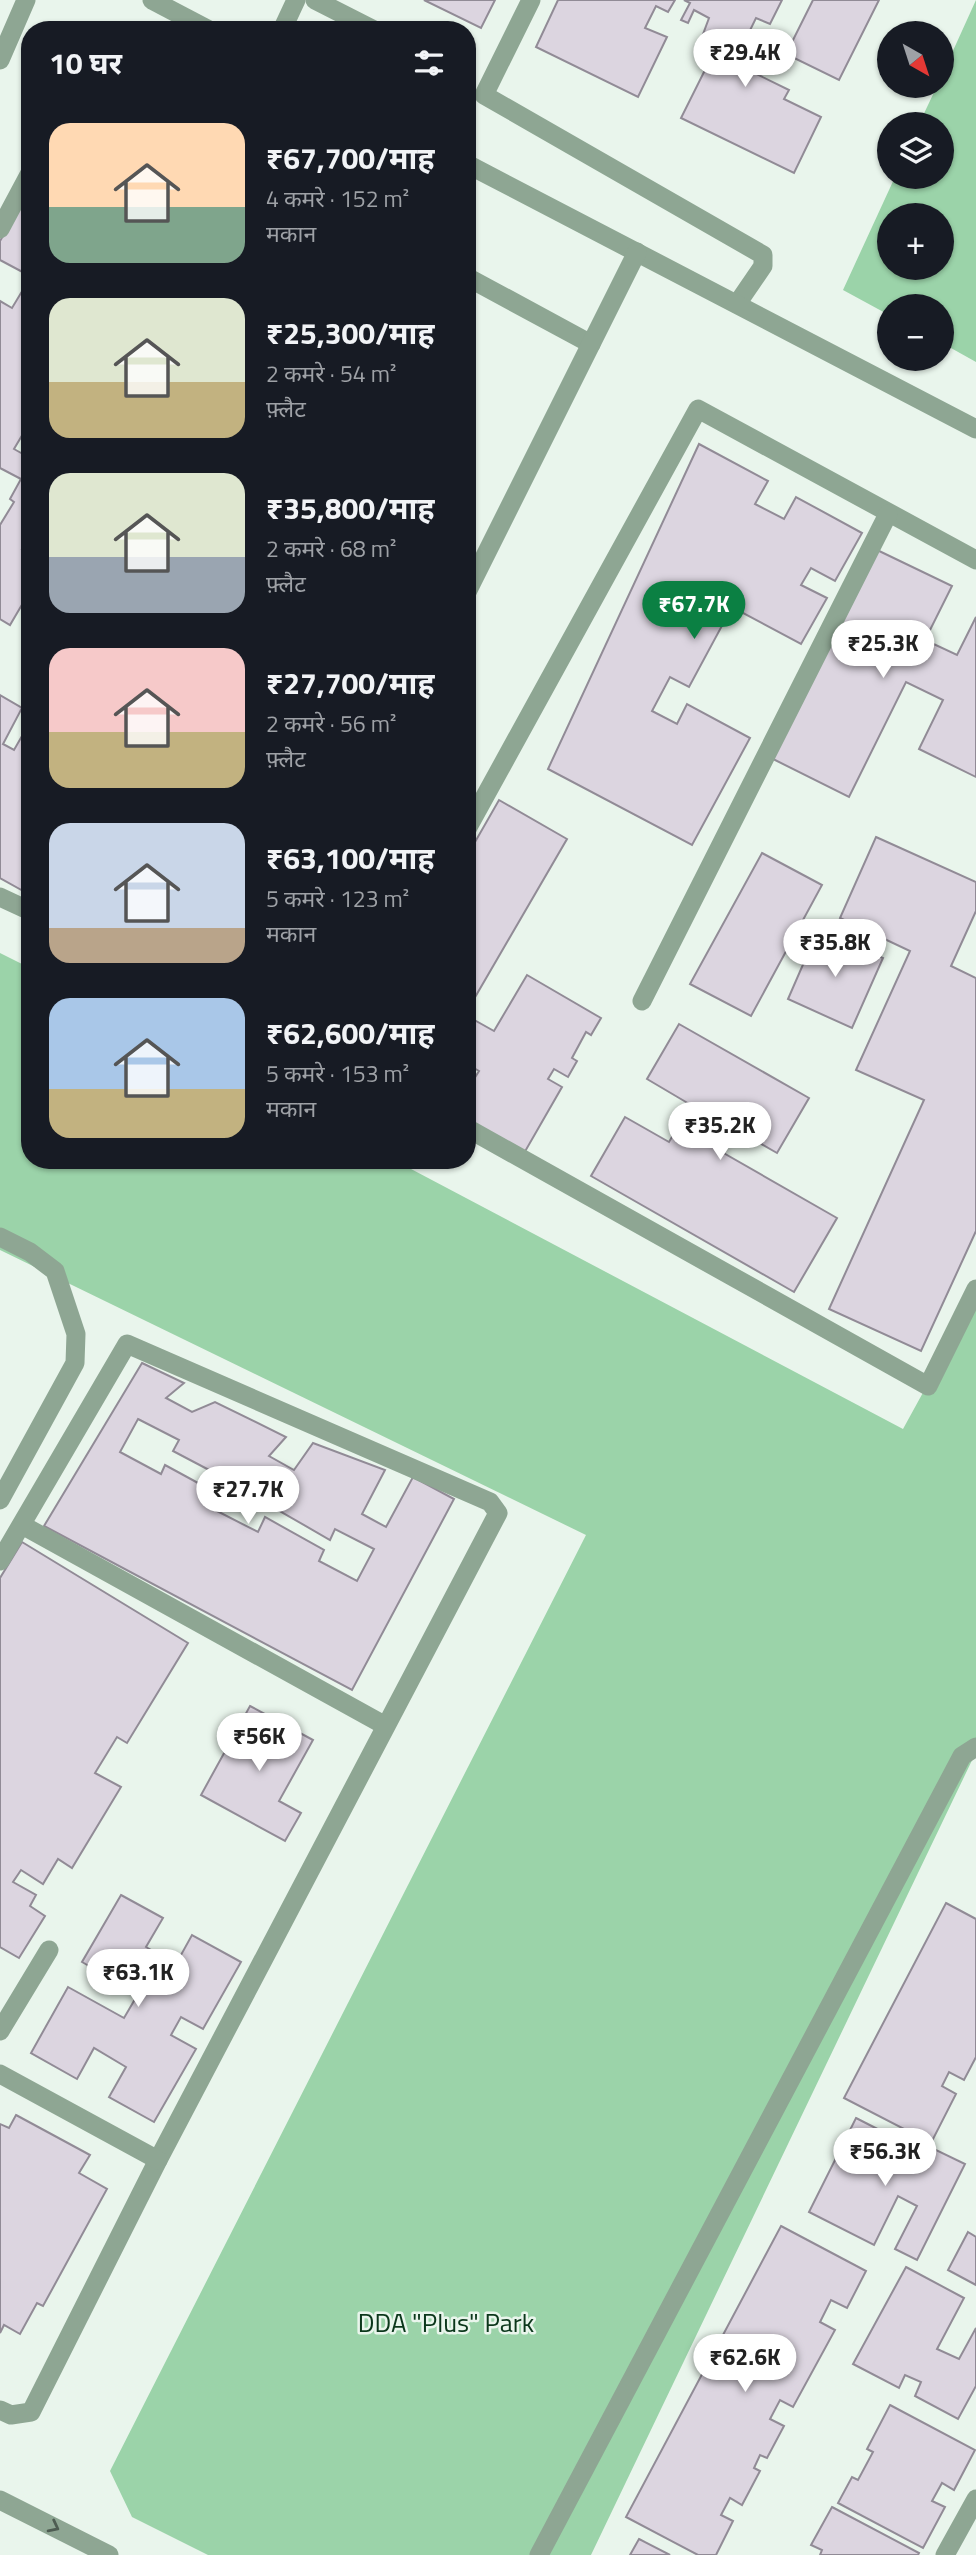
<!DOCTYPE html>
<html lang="hi">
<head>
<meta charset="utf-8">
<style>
  :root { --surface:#171b24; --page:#242831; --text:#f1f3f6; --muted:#9ea1a6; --accent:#0b8043 }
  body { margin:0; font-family:"Titillium Web","Noto Sans Devanagari",sans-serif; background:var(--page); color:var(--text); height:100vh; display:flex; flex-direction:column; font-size:26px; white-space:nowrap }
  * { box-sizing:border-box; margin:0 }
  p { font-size:23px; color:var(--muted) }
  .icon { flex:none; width:38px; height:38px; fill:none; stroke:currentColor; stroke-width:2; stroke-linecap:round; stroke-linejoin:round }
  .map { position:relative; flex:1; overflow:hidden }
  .sheet { position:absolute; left:21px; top:21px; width:455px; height:1148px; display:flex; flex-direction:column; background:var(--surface); border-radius:28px; box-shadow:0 2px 5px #0004 }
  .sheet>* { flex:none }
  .needle { width:46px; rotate:141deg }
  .buttons { position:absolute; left:877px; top:21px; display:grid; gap:14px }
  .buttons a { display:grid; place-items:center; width:77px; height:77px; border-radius:50%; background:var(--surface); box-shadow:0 2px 5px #0004; font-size:35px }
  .price { position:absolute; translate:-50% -60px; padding:0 16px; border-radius:24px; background:#fff; color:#222; font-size:23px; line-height:46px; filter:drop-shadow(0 2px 4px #0008) }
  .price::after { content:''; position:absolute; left:50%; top:42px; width:21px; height:16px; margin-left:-10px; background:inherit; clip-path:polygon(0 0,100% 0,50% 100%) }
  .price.active { background:var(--accent); color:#fff }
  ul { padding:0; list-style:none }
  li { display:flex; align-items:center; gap:21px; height:175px; padding:0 28px }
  li span { display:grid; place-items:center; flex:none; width:196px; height:140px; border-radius:21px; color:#555 }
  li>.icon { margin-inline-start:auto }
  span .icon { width:84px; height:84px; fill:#fffc; stroke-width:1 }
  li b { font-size:30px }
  h2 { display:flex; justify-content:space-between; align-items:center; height:84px; padding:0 28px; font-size:30px }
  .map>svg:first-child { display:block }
  .green { fill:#9bd3a9; fill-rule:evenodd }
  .building { fill:#dcd5e0; stroke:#918b96; stroke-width:2; fill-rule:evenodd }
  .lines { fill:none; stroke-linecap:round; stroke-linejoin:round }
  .service { stroke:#8ea693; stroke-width:19 }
  .minor { stroke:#8ea693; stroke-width:19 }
  .tertiary { stroke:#8ea693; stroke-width:19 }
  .oneway { stroke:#4e5c52 }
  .labels { text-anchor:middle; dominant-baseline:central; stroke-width:5; stroke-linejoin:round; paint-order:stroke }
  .park-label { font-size:26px; fill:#0b371b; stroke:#e9f5ec }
</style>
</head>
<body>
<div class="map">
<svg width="976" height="2555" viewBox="0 0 976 2555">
  <rect width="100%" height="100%" fill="#e9f5ec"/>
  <g class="green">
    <path d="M 976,0 L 976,362 L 942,343 L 942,306 L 889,306 L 889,315 L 843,290 L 895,177 L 942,177 L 942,124 L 919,124 L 937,86 L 942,86 L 942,75 ZM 889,215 L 942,215 L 942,268 L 889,268 Z"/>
    <path d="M 0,953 L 30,968 L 30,1160 L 394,1160 L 903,1429 L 976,1296 L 976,1752 L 591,2555 L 208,2555 L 132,2517 L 110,2471 L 586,1535 L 0,1250 Z"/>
  </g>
  <g class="building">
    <path d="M 424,0 L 495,0 L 481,28 Z"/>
    <path d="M 558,0 L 675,0 L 668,12 L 656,6 L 645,28 L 667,37 L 638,97 L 536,47 Z"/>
    <path d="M 684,0 L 782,0 L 770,24 L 756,18 L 734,63 L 789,90 L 784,99 L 821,117 L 794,173 L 681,118 L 714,52 L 699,45 L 709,18 L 694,10 L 688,23 L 681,20 L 690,3 Z"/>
    <path d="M 813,0 L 879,0 L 839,80 L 786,54 Z"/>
    <path d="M 23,202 L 30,206 L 30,276 L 0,260 L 0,241 Z"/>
    <path d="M 30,278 L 30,422 L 14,449 L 30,458 L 30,536 L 22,549 L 30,553 L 30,591 L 10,625 L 0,619 L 0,525 L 14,502 L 10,499 L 21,479 L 0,468 L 0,301 L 12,308 Z"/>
    <path d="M 699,444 L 768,481 L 755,504 L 784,519 L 796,497 L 862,533 L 835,581 L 811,568 L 801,585 L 827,598 L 801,644 L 732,607 L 689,687 L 670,677 L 652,711 L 677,724 L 687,704 L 750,738 L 692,845 L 548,769 Z"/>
    <path d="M 875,549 L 952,586 L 925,640 L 957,655 L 976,617 L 976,777 L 919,749 L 943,700 L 906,682 L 849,797 L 771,758 Z"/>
    <path d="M 0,695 L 22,708 L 3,744 L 14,750 L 30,722 L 30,884 L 25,892 L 0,878 Z"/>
    <path d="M 499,800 L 567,839 L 467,1011 L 467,856 Z"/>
    <path d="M 876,837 L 976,882 L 976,911 L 951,966 L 976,978 L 976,1231 L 921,1351 L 829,1309 L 924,1100 L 856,1070 L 910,951 L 840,918 Z"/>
    <path d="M 762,853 L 822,885 L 751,1016 L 690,984 Z"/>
    <path d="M 818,930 L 883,958 L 852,1028 L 788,999 Z"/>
    <path d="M 527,975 L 601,1018 L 591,1035 L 586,1032 L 572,1058 L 577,1061 L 568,1077 L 554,1069 L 548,1079 L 562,1087 L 523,1155 L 467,1123 L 467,1090 L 479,1071 L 467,1064 L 467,1016 L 494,1031 Z"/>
    <path d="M 679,1024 L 809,1098 L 777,1153 L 720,1120 L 706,1143 L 837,1218 L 794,1292 L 591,1176 L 625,1117 L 669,1142 L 691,1105 L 647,1079 Z"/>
    <path d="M 142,1363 L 184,1383 L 166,1398 L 192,1412 L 215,1402 L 286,1437 L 269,1456 L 294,1470 L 313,1443 L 385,1470 L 362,1514 L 386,1527 L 413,1477 L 454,1499 L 352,1690 L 44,1526 ZM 138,1419 L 179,1440 L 173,1451 L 230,1481 L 234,1472 L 277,1494 L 271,1506 L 330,1540 L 335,1529 L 374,1549 L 357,1581 L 319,1561 L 324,1550 L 265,1517 L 258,1532 L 215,1510 L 222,1496 L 165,1465 L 161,1474 L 120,1452 Z"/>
    <path d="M 22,1542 L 188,1643 L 127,1743 L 117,1737 L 95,1773 L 121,1787 L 72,1868 L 58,1859 L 43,1884 L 21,1870 L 13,1882 L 36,1895 L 30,1906 L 45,1916 L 19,1958 L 0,1947 L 0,1578 Z"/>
    <path d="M 250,1706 L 313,1740 L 279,1801 L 301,1813 L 285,1841 L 201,1795 Z"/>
    <path d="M 121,1895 L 163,1918 L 146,1947 L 176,1964 L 192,1935 L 241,1962 L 203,2029 L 181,2017 L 171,2035 L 196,2049 L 154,2122 L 109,2097 L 126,2067 L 94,2048 L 77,2079 L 31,2053 L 68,1987 L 124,2018 L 138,1994 L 82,1962 Z"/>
    <path d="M 946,1903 L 976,1919 L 976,2057 L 964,2080 L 949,2072 L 942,2086 L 956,2094 L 931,2143 L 844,2098 Z"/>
    <path d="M 16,2115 L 90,2155 L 79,2173 L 107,2189 L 43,2306 L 37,2303 L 20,2334 L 4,2325 L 0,2333 L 0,2124 L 9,2128 Z"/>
    <path d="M 856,2118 L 905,2143 L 897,2160 L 909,2166 L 913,2157 L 925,2163 L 932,2148 L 965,2164 L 917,2260 L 895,2249 L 917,2206 L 898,2196 L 874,2245 L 809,2212 Z"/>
    <path d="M 781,2226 L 866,2271 L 847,2308 L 831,2300 L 820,2322 L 835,2330 L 793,2407 L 780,2400 L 770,2419 L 784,2426 L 767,2458 L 760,2455 L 754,2468 L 760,2471 L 742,2505 L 730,2498 L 721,2515 L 733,2521 L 716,2555 L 698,2555 L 626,2517 Z"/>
    <path d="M 968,2232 L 976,2237 L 976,2285 L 948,2270 Z"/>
    <path d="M 906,2267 L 964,2298 L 937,2349 L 959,2359 L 976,2328 L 976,2386 L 958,2419 L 915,2396 L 921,2382 L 905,2375 L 899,2388 L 853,2364 Z"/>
    <path d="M 890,2405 L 975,2450 L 954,2490 L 942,2483 L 932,2501 L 945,2507 L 923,2548 L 838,2503 L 852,2477 L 858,2480 L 873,2452 L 867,2449 Z"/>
    <path d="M 832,2507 L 919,2553 L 918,2555 L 820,2555 L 822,2550 L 811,2545 Z"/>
    <path d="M 639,2539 L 670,2555 L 630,2555 Z"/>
  </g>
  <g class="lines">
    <g class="service">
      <path d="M 539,2555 L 962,1756 L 976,1747"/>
      <path d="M 945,2555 L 976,2499"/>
    </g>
    <g class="minor">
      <path d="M 152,0 L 209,30"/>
      <path d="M 315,0 L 374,30"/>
      <path d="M 531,0 L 484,95 L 763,255 L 763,266 L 737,304"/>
      <path d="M 282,30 L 296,0"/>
      <path d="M 467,164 L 976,429"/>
      <path d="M 0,229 L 30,173"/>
      <path d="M 467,277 L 591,344"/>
      <path d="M 467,592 L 637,252"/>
      <path d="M 467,829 L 698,409 L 976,560"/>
      <path d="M 0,897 L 30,911"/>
      <path d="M 642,1001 L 888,514"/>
      <path d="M 467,1128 L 928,1386 L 976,1289"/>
      <path d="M 0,1237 L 30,1252 L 55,1271 L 76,1334 L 75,1363 L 0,1500"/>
      <path d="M 22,1525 L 384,1725"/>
      <path d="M 0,1561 L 127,1344 L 490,1502 L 498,1513 L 158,2160 L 31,2412 L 11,2415 L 0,2410"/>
      <path d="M 0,2031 L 49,1950"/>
      <path d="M 0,2074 L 158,2160"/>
    </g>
    <g class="tertiary">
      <path d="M 0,60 L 26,0"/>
      <path d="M 0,2500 L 109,2555"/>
    </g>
  </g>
  <defs><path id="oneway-chevron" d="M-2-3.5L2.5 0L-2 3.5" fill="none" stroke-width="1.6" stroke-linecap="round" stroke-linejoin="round" transform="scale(1.75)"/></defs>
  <use class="oneway" href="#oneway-chevron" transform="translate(54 2527) rotate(27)"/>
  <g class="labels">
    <g class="park-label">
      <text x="446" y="2322">DDA "Plus" Park</text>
    </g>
  </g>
</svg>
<div class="buttons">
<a><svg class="needle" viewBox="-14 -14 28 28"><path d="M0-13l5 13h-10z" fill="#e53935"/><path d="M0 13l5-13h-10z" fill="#9ea1a6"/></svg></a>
<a><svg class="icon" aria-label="layers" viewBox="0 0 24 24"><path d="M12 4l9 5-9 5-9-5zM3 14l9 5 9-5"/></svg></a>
<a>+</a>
<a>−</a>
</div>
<b class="price" style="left:745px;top:89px">₹29.4K</b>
<b class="price active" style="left:694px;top:641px">₹67.7K</b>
<b class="price" style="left:883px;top:680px">₹25.3K</b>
<b class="price" style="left:835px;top:979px">₹35.8K</b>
<b class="price" style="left:720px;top:1162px">₹35.2K</b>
<b class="price" style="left:248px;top:1526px">₹27.7K</b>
<b class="price" style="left:259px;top:1773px">₹56K</b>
<b class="price" style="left:138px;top:2009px">₹63.1K</b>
<b class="price" style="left:885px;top:2188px">₹56.3K</b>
<b class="price" style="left:745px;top:2394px">₹62.6K</b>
<section class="sheet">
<h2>10 घर<svg class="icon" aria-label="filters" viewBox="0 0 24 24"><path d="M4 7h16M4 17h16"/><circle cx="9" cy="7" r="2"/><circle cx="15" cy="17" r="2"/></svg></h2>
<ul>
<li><span style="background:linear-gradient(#ffd9b3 60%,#7fa58c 0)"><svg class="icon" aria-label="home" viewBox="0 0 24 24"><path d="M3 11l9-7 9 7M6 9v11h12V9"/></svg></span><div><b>₹67,700/माह</b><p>4 कमरे · 152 m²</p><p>मकान</p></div></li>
<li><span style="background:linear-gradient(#dfe7d0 60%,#c2b280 0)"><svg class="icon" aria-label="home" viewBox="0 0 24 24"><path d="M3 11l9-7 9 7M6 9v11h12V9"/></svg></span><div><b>₹25,300/माह</b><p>2 कमरे · 54 m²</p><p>फ़्लैट</p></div></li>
<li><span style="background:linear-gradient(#dfe7d0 60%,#9aa5b1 0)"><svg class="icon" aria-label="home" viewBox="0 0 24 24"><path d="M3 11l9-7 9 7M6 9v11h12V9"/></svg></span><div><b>₹35,800/माह</b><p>2 कमरे · 68 m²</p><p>फ़्लैट</p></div></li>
<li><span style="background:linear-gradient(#f6c9c9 60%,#c2b280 0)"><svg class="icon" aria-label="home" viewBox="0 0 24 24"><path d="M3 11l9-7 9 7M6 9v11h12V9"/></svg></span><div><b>₹27,700/माह</b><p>2 कमरे · 56 m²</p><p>फ़्लैट</p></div></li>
<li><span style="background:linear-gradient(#c9d6e8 75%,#b9a48a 0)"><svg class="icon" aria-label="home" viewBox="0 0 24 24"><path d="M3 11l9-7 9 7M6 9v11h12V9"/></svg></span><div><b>₹63,100/माह</b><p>5 कमरे · 123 m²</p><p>मकान</p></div></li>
<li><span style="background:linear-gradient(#a9c7e8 65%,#c2b280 0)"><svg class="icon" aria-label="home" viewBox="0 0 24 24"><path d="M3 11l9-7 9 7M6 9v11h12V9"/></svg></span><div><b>₹62,600/माह</b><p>5 कमरे · 153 m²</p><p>मकान</p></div></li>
</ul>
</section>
</div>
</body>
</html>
